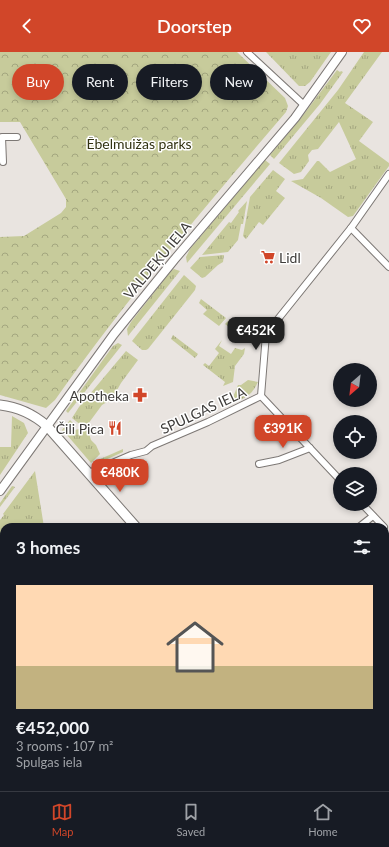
<!DOCTYPE html>
<html lang="en">
<head>
<meta charset="utf-8">
<style>
  :root { --surface:#171b24; --page:#242831; --text:#f1f3f6; --muted:#9ea1a6; --line:#363941; --accent:#d14629 }
  body { margin:0; font-family:Lato,sans-serif; background:var(--page); color:var(--text); height:100vh; display:flex; flex-direction:column; font-size:15px; white-space:nowrap }
  * { box-sizing:border-box; margin:0 }
  p { font-size:13px; color:var(--muted) }
  .icon { flex:none; width:22px; height:22px; fill:none; stroke:currentColor; stroke-width:2; stroke-linecap:round; stroke-linejoin:round }
  .map { position:relative; flex:1; overflow:hidden }
  .side { position:absolute; left:0px; top:471px; width:389px; height:268px; display:flex; flex-direction:column; background:var(--surface); border-radius:12px 12px 0 0; box-shadow:0 2px 6px #0003 }
  .side>* { flex:none }
  .hud { position:absolute; left:12px; top:12px; width:365px; height:36px; display:flex; gap:8px }
  .needle { width:26px; rotate:208deg }
  .tools { position:absolute; left:333px; top:311px; display:grid; gap:8px }
  .tools a { display:grid; place-items:center; width:44px; height:44px; border-radius:50%; background:var(--surface); box-shadow:0 2px 6px #0003; font-size:20px }
  .price { position:absolute; translate:-50% -34px; padding:0 9px; border-radius:8px; background:var(--accent); color:#fff; font-size:13px; line-height:26px; filter:drop-shadow(0 1px 2px #0008) }
  .price::after { content:''; position:absolute; left:50%; top:24px; width:12px; height:9px; margin-left:-6px; background:inherit; clip-path:polygon(0 0,100% 0,50% 100%) }
  .price.active { background:#222; color:#fff }
  ul { padding:0; list-style:none }
  li { display:grid; align-content:center; gap:8px; height:212px; padding:0 16px }
  li span { display:grid; place-items:center; height:124px; border-radius:0px; color:#555 }
  li>.icon { margin-inline-start:auto }
  span .icon { width:72px; height:72px; fill:#fffc; stroke-width:1 }
  li b { font-size:17px }
  h2 { display:flex; justify-content:space-between; align-items:center; height:48px; padding:0 16px; font-size:17px }
  .pill { padding:0 14px; border-radius:18px; background:var(--surface); box-shadow:0 2px 6px #0003; font-size:14px; line-height:36px }
  .pill.active { background:var(--accent); color:#fff }
  header { display:flex; justify-content:space-between; align-items:center; height:52px; padding:0 16px; background:var(--accent); color:#fff; font-size:18px; font-weight:600 }
  .tab-bar { display:flex; justify-content:space-around; align-items:center; height:56px; border-top:1px solid var(--line); background:var(--surface); font-size:11px; color:var(--muted) }
  .tab-bar a { display:grid; justify-items:center; gap:2px }
  .tab-bar .active { color:var(--accent) }
  .map>svg:first-child { display:block }
  .grass { fill:url(#grass-tufts) }
  .park { fill:url(#park-crowns) }
  .lines { fill:none; stroke-linecap:round; stroke-linejoin:round }
  .minor-casing { stroke:#7d7875; stroke-width:8 }
  .tertiary-casing { stroke:#7d7875; stroke-width:10 }
  .secondary-casing { stroke:#7d7875; stroke-width:11 }
  .minor { stroke:#fff; stroke-width:6 }
  .tertiary { stroke:#fff; stroke-width:8 }
  .secondary { stroke:#fff; stroke-width:9 }
  .labels { text-anchor:middle; dominant-baseline:central; stroke-width:3; stroke-linejoin:round; paint-order:stroke }
  .park-label { font-size:14px; fill:#313211; stroke:#fff }
  .poi-label { font-size:14px; fill:#3e3c3a; stroke:#fff; text-anchor:end }
  .street-label { font-size:14px; fill:#3e3c3a; stroke:#fff }
</style>
</head>
<body>
<header><svg class="icon" aria-label="back" viewBox="0 0 24 24"><path d="M15 5l-7 7 7 7"/></svg>Doorstep<svg class="icon" aria-label="heart" viewBox="0 0 24 24"><path d="M12 20l-8-8c-3-5 5-10 8-4 3-6 11-1 8 4z"/></svg></header>
<div class="map">
<svg width="389" height="739" viewBox="0 0 389 739">
  <defs>
    <pattern id="grass-tufts" width="24" height="20" patternUnits="userSpaceOnUse"><rect width="24" height="20" fill="#c7cb9b"/><path d="M3 7l-1-3M5 7V3M7 7l1-3M15 17l-1-3M17 17v-4M19 17l1-3" fill="none" stroke="#a3a67f"/></pattern>
    <pattern id="park-crowns" width="20" height="18" patternUnits="userSpaceOnUse"><rect width="20" height="18" fill="#c7cb9b"/><path d="M2 6a3 3 0 1 1 6 0M12 15a3 3 0 1 1 6 0" fill="none" stroke="#a3a67f"/></pattern>
  </defs>
  <rect width="100%" height="100%" fill="#e9e4e0"/>
  <g class="grass">
    <path d="M 266,0 L 331,0 L 310,30 L 305,34 L 299,34 Z"/>
    <path d="M 364,0 L 382,0 L 345,51 L 373,70 L 359,89 L 389,111 L 389,114 L 353,164 L 348,165 L 321,146 L 291,129 L 303,127 L 317,109 L 319,109 L 330,120 L 356,107 L 339,70 L 318,97 L 312,98 L 308,103 L 309,109 L 301,120 L 294,122 L 279,111 L 338,38 Z"/>
    <path d="M 337,18 L 340,20 L 341,19 L 343,20 L 320,52 L 274,107 L 270,103 L 301,66 Z"/>
    <path d="M 265,108 L 270,112 L 187,211 L 186,205 L 190,197 Z"/>
    <path d="M 273,118 L 285,127 L 276,139 L 285,146 L 263,173 L 259,170 L 246,187 L 243,184 L 250,145 Z"/>
    <path d="M 247,149 L 243,172 L 241,172 L 238,188 L 228,200 L 202,203 L 229,170 L 231,171 L 239,160 L 238,159 Z"/>
    <path d="M 224,203 L 223,210 L 218,213 L 205,225 L 202,226 L 190,216 L 200,205 Z"/>
    <path d="M 174,217 L 180,219 L 128,284 L 127,277 L 131,270 L 171,219 Z"/>
    <path d="M 184,223 L 194,232 L 196,234 L 195,238 L 148,297 L 146,298 L 142,298 L 132,289 Z"/>
    <path d="M 201,247 L 226,266 L 219,274 L 203,262 L 207,258 L 199,251 Z"/>
    <path d="M 229,268 L 234,271 L 237,268 L 242,272 L 242,276 L 236,287 L 235,287 L 238,282 L 225,272 Z"/>
    <path d="M 173,283 L 198,302 L 195,306 L 171,287 Z"/>
    <path d="M 222,288 L 219,294 L 231,302 L 235,296 L 242,298 L 245,296 L 244,302 L 235,314 L 233,330 L 223,334 L 225,330 L 203,313 L 205,311 L 209,314 L 219,301 L 215,297 Z"/>
    <path d="M 118,291 L 122,293 L 68,361 L 66,359 L 113,294 Z"/>
    <path d="M 126,299 L 138,308 L 121,331 L 112,347 L 102,353 L 88,372 L 82,374 L 72,366 L 79,355 Z"/>
    <path d="M 248,328 L 258,330 C 251,344 248,344 234,351 L 231,350 L 238,333 L 241,333 Z"/>
    <path d="M 12,364 L 24,371 L 28,381 L 0,423 L 0,395 L 11,395 Z"/>
    <path d="M 70,368 L 76,374 L 70,376 L 65,381 L 62,378 Z"/>
    <path d="M 87,375 L 91,388 L 96,393 L 100,402 L 91,411 L 67,383 L 71,379 Z"/>
    <path d="M 123,397 L 123,400 L 94,413 L 98,408 Z"/>
    <path d="M 35,419 L 44,475 L 4,475 L 4,519 L 0,520 L 0,468 L 4,463 L 3,462 Z"/>
    <path d="M 12,434 L 15,435 L 0,455 L 0,451 Z"/>
  </g>
  <path class="park" d="M 0,0 L 237,0 L 285,46 L 288,54 L 286,60 C 206,154 126,247 55,348 L 46,356 L 0,343 L 0,185 L 24,184 L 61,161 L 66,155 L 66,147 L 20,70 L 0,70 Z"/>
  <g class="lines">
    <defs>
      <g id="minor">
        <path d="M 247,0 L 304,53"/>
        <path d="M 3,110 L 2,85 L 17,85"/>
        <path d="M 351,176 L 389,215"/>
        <path d="M 261,344 L 340,428"/>
        <path d="M 259,412 L 279,408 L 310,396"/>
        <path d="M 89,421 L 131,403 L 146,399 L 152,394 L 208,370 L 261,344 L 266,282 L 351,176 L 389,122"/>
        <path d="M 362,452 L 384,475"/>
        <path d="M 359,475 L 373,464"/>
        <path d="M 0,583 L 4,582"/>
        <path d="M 385,589 L 389,586"/>
        <path d="M 196,739 L 202,735"/>
      </g>
      <path id="tertiary" d="M 0,439 L 114,282 L 174,208 L 295,66 L 342,0"/>
      <g id="secondary">
        <path d="M 0,353 C 19,355 33,362 47,374 L 136,475"/>
        <path d="M 365,735 L 368,739"/>
      </g>
    </defs>
    <use href="#minor" class="minor-casing"/>
    <use href="#tertiary" class="tertiary-casing"/>
    <use href="#secondary" class="secondary-casing"/>
    <use href="#minor" class="minor"/>
    <use href="#tertiary" class="tertiary"/>
    <use href="#secondary" class="secondary"/>
  </g>
  <defs>
    <symbol id="supermarket-bare" viewBox="-9 -9 18 18"><path d="M-6-5.5h2.5l.6 2H6L4.5 2H-2.5L-4.4-4H-6ZM-1.5 3.2a1.3 1.3 0 1 0 .1 0ZM3 3.2a1.3 1.3 0 1 0 .1 0Z" fill="#d14629" stroke="#fff" stroke-width="2.5" paint-order="stroke"/></symbol>
    <symbol id="pharmacy-bare" viewBox="-9 -9 18 18"><path d="M-2-6h4v4h4v4h-4v4h-4v-4h-4v-4h4Z" fill="#d14629" stroke="#fff" stroke-width="2.5" paint-order="stroke"/></symbol>
    <symbol id="restaurant-bare" viewBox="-9 -9 18 18"><path d="M-5-6h1v4h1v-4h1v4h1v-4h1v5L-1.5 .5V6h-2V.5L-5-1ZM5-6V6H3V1.5H1.5Q1.5-4 5-6Z" fill="#d14629" stroke="#fff" stroke-width="2.5" paint-order="stroke"/></symbol>
  </defs>
  <g fill-rule="evenodd">
    <use href="#supermarket-bare" x="258" y="195" width="20" height="20"/>
    <use href="#pharmacy-bare" x="130" y="333" width="20" height="20"/>
    <use href="#restaurant-bare" x="105" y="366" width="20" height="20"/>
  </g>
  <g class="labels">
    <g class="park-label">
      <text x="139" y="91">Ēbelmuižas parks</text>
    </g>
    <g class="poi-label">
      <text x="279" y="205" text-anchor="start">Lidl</text>
      <text x="129" y="343">Apotheka</text>
      <text x="104" y="376">Čili Pica</text>
    </g>
    <g class="street-label">
      <text transform="translate(157 208) rotate(-50)">VALDEĶU IELA</text>
      <text transform="translate(203 358) rotate(-25)">SPULGAS IELA</text>
    </g>
  </g>
</svg>
<div class="tools">
<a><svg class="needle" viewBox="-14 -14 28 28"><path d="M0-13l5 13h-10z" fill="#e53935"/><path d="M0 13l5-13h-10z" fill="#9ea1a6"/></svg></a>
<a><svg class="icon" aria-label="locate" viewBox="0 0 24 24"><circle cx="12" cy="12" r="6"/><path d="M12 2v4M12 18v4M2 12h4M18 12h4"/></svg></a>
<a><svg class="icon" aria-label="layers" viewBox="0 0 24 24"><path d="M12 4l9 5-9 5-9-5zM3 14l9 5 9-5"/></svg></a>
</div>
<b class="price active" style="left:256px;top:299px">€452K</b>
<b class="price" style="left:283px;top:397px">€391K</b>
<b class="price" style="left:120px;top:441px">€480K</b>
<div class="hud">
<a class="pill active">Buy</a>
<a class="pill">Rent</a>
<a class="pill">Filters</a>
<a class="pill">New</a>
</div>
<section class="side">
<h2>3 homes<svg class="icon" aria-label="filters" viewBox="0 0 24 24"><path d="M4 7h16M4 17h16"/><circle cx="9" cy="7" r="2"/><circle cx="15" cy="17" r="2"/></svg></h2>
<ul>
<li><span style="background:linear-gradient(#ffd9b3 65%,#c2b280 0)"><svg class="icon" aria-label="home" viewBox="0 0 24 24"><path d="M3 11l9-7 9 7M6 9v11h12V9"/></svg></span><div><b>€452,000</b><p>3 rooms · 107 m²</p><p>Spulgas iela</p></div></li>
</ul>
</section>
</div>
<nav class="tab-bar">
<a class="active"><svg class="icon" aria-label="map" viewBox="0 0 24 24"><path d="M3 6l6-2 6 2 6-2v14l-6 2-6-2-6 2zM9 4v14M15 6v14"/></svg>Map</a>
<a><svg class="icon" aria-label="saved" viewBox="0 0 24 24"><path d="M7 4h10v16l-5-4-5 4z"/></svg>Saved</a>
<a><svg class="icon" aria-label="home" viewBox="0 0 24 24"><path d="M3 11l9-7 9 7M6 9v11h12V9"/></svg>Home</a>
</nav>
</body>
</html>
